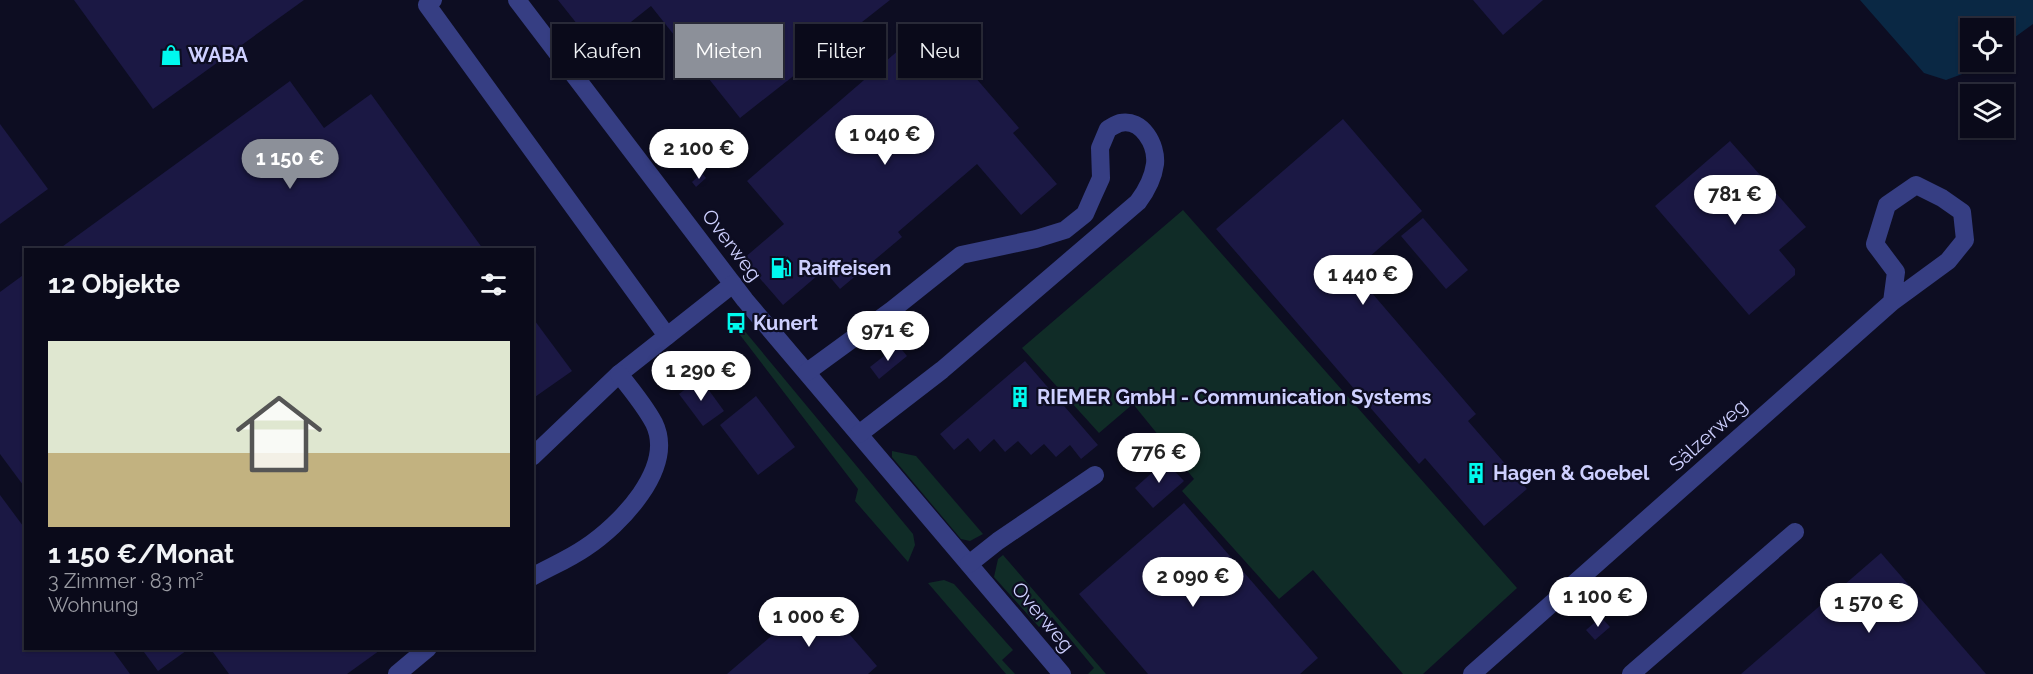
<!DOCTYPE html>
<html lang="de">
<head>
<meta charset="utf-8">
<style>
  :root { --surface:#0a0a1a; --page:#131323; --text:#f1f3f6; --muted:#999aa2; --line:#2a2b39; --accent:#8c9099 }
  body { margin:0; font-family:Raleway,sans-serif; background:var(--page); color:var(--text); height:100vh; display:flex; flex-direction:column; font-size:22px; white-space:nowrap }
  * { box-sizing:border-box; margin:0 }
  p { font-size:20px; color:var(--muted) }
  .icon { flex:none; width:33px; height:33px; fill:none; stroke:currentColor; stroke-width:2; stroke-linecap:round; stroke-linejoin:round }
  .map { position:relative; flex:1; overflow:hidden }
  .panel { position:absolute; left:24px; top:248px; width:510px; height:402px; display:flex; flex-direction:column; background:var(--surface); border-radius:0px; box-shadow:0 2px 4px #0004,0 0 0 2px var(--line) }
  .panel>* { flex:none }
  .hud { position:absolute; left:552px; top:24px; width:570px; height:54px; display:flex; gap:12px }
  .buttons { position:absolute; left:1960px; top:18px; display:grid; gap:12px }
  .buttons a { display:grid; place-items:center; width:54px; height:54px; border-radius:0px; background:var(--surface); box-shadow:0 2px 4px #0004,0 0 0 2px var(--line); font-size:30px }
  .price { position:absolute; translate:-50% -51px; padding:0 14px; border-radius:21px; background:#fff; color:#222; font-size:20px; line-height:39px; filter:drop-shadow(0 2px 3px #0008) }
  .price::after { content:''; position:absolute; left:50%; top:36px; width:18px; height:14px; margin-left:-9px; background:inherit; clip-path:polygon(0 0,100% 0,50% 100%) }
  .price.selected { background:var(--accent); color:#fff }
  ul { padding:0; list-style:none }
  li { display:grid; align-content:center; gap:12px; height:318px; padding:0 24px }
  li span { display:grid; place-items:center; height:186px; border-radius:0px; color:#555 }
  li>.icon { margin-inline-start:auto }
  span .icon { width:108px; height:108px; fill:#fffc; stroke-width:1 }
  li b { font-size:26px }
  h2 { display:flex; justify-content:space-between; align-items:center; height:72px; padding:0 24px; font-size:26px }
  .pill { padding:0 21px; border-radius:0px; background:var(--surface); box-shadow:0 2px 4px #0004,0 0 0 2px var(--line); font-size:21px; line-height:54px }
  .pill.selected { background:var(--accent); color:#fff }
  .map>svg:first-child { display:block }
  .green { fill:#102c27 }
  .water { fill:#0a2844 }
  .building { fill:#1b1844 }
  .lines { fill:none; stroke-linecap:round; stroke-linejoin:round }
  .minor { stroke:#363e83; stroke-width:18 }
  .labels { text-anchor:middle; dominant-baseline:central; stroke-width:4.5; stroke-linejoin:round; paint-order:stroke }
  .poi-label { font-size:20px; font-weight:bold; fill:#ced0ff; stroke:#0d0d22; text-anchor:start }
  .street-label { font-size:20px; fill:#ced0ff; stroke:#0d0d22 }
</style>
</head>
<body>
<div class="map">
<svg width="2033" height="674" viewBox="0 0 2033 674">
  <rect width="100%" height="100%" fill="#0d0d22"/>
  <g class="green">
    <path d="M 1183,210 L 1517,588 L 1423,674 L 1403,674 L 1313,570 L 1279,599 L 1182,491 L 1194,479 L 1133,404 L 1099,433 L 1022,348 Z"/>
    <path d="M 727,318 L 735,320 L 743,329 L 913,534 L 915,545 L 908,562 L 855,501 L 858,489 Z"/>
    <path d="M 892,451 L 916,456 L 983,534 L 970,541 L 961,539 L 892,457 Z"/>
    <path d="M 1003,555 L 1106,674 L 1088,674 L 1094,668 L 1052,617 L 1039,627 L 994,577 L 998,559 Z"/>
    <path d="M 944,580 L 954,584 L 1013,650 L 1002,660 L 1015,674 L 1006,674 L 928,583 Z"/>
  </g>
  <path class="water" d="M 1860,0 L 2033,0 L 2033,24 L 2004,45 L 2004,28 L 1971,28 L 1971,62 L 1982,62 L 1965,73 L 1946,80 L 1924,73 Z"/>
  <g class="building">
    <path d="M 74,0 L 304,0 L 153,109 Z"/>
    <path d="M 558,0 L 890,0 L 740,118 L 651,6 L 597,49 Z"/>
    <path d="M 1473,0 L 1543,0 L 1503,35 Z"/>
    <path d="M 929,24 L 1019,128 L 1013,133 L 1057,184 L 1021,215 L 977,164 L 898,232 L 902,237 L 840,289 L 824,270 L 783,305 L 743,259 L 784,224 L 747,181 Z"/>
    <path d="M 290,81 L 324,128 L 371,94 L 483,249 L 59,249 Z"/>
    <path d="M 1343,119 L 1422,211 L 1353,271 L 1476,414 L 1468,421 L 1527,489 L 1484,526 L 1425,458 L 1419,464 L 1216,229 Z"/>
    <path d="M 0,124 L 48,189 L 0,224 Z"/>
    <path d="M 1730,141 L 1806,227 L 1779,250 L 1795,269 L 1795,275 L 1749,315 L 1655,206 Z"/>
    <path d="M 702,173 L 706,178 L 696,187 L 692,182 Z"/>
    <path d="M 1423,218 L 1468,270 L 1446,289 L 1401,236 Z"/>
    <path d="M 26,273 L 26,489 L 0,454 L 0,292 Z"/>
    <path d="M 532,317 L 572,371 L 532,399 Z"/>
    <path d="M 898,345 L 907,356 L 879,379 L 870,367 Z"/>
    <path d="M 1025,361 L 1098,445 L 1081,459 L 1070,445 L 1056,457 L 1044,444 L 1031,455 L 1018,441 L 1005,452 L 994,439 L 980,452 L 968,438 L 954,450 L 940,434 Z"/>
    <path d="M 700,378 L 724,411 L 703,426 L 679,394 Z"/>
    <path d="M 756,396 L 795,447 L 758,475 L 720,425 Z"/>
    <path d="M 1165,461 L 1184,481 L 1153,508 L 1135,488 Z"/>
    <path d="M 0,495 L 26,530 L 26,648 L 111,648 L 130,674 L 0,674 Z"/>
    <path d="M 1184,503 L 1318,658 L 1300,674 L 1148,674 L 1079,594 Z"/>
    <path d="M 1881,553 L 1986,674 L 1741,674 Z"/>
    <path d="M 817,597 L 877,666 L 868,674 L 727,674 Z"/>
    <path d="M 1601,617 L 1610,627 L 1595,640 L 1586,630 Z"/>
    <path d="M 141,648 L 190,648 L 158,671 Z"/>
    <path d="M 210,648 L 383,648 L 347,674 L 229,674 Z"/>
  </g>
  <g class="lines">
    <g class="minor">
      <path d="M 433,0 L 427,5 L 667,336"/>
      <path d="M 517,0 L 745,300 L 1062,674"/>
      <path d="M 807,372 L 892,310 L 961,255 L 1036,239 L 1065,230 L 1085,214 L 1092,198 L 1101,178 L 1100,148 L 1108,129 C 1112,127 1116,124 1120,123 C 1142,118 1157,145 1155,164 C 1153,179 1147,190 1138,202 L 942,370 L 859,434"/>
      <path d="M 532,457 L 619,374 L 733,284"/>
      <path d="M 969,564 L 998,541 L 1095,475"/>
      <path d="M 532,577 C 550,567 569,559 585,548 C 620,525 676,468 654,423 C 645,406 631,389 619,374"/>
      <path d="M 397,674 L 428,648"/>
      <path d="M 1472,674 L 1892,302 L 1948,261 L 1965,240 L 1962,212 L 1942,198 L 1916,185 L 1887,205 L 1875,244 L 1896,272 L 1892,302"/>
      <path d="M 1631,674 L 1795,532"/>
    </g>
  </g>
  <defs>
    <symbol id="shop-bare" viewBox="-9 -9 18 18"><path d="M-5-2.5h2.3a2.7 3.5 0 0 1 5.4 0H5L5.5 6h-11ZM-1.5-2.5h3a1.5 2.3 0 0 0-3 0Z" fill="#00f9ee" stroke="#0d0d22" stroke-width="2.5" paint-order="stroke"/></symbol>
    <symbol id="fuel-bare" viewBox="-9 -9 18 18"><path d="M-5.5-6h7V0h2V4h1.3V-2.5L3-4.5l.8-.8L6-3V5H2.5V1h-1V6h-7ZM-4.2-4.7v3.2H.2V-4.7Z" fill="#00f9ee" stroke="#0d0d22" stroke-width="2.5" paint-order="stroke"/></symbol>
    <symbol id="bus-bare" viewBox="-9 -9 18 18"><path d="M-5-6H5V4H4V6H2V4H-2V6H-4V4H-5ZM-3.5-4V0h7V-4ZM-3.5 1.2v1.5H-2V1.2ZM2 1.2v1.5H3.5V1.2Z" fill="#00f9ee" stroke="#0d0d22" stroke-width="2.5" paint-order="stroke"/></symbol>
    <symbol id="building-bare" viewBox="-9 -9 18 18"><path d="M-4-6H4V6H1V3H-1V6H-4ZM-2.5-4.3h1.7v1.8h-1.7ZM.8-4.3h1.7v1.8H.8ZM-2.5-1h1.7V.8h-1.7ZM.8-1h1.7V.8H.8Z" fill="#00f9ee" stroke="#0d0d22" stroke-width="2.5" paint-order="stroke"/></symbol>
  </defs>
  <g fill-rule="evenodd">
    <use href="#shop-bare" x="156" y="40" width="30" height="30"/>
    <use href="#fuel-bare" x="766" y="253" width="30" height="30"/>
    <use href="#bus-bare" x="721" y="308" width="30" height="30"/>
    <use href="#building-bare" x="1005" y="382" width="30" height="30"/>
    <use href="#building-bare" x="1461" y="458" width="30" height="30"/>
  </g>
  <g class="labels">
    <g class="poi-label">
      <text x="188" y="55">WABA</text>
      <text x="798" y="268">Raiffeisen</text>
      <text x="753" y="323">Kunert</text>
      <text x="1037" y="397">RIEMER GmbH - Communication Systems</text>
      <text x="1493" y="473">Hagen &amp; Goebel</text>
    </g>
    <g class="street-label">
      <text transform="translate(732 245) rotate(53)">Overweg</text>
      <text transform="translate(1708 435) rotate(-42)">Sälzerweg</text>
      <text transform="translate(1043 617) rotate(50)">Overweg</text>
    </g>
  </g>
</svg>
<div class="buttons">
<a><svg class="icon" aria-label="locate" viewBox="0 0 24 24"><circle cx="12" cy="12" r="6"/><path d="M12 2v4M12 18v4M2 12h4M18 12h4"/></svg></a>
<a><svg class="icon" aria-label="layers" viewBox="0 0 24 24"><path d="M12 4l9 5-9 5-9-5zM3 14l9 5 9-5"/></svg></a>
</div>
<b class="price" style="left:885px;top:166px">1 040 €</b>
<b class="price" style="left:699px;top:180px">2 100 €</b>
<b class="price selected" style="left:290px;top:190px">1 150 €</b>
<b class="price" style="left:1735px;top:226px">781 €</b>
<b class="price" style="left:1363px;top:306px">1 440 €</b>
<b class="price" style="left:888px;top:362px">971 €</b>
<b class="price" style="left:701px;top:402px">1 290 €</b>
<b class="price" style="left:1159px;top:484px">776 €</b>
<b class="price" style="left:1193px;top:608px">2 090 €</b>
<b class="price" style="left:1598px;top:628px">1 100 €</b>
<b class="price" style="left:1869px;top:634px">1 570 €</b>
<b class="price" style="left:809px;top:648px">1 000 €</b>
<div class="hud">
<a class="pill">Kaufen</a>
<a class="pill selected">Mieten</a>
<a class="pill">Filter</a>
<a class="pill">Neu</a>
</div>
<section class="panel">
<h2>12 Objekte<svg class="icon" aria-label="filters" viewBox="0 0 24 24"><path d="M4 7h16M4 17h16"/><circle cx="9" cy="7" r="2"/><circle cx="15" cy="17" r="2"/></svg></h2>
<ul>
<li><span style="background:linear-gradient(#dfe7d0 60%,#c2b280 0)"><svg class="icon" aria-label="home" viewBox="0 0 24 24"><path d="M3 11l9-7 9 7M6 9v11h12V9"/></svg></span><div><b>1 150 €/Monat</b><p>3 Zimmer · 83 m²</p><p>Wohnung</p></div></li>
</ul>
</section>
</div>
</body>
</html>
